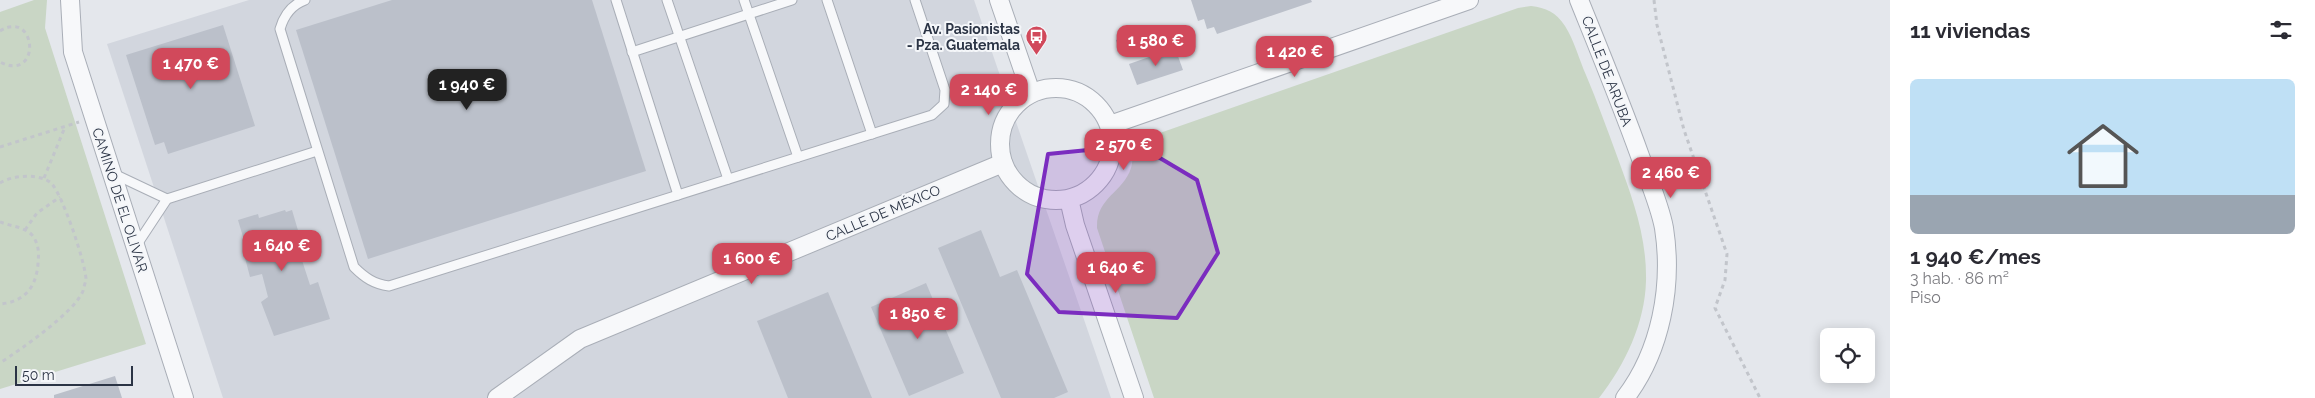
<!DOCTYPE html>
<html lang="es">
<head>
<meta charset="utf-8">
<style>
  :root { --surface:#fff; --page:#f7f7f7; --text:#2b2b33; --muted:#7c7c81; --line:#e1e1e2; --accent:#d1495b }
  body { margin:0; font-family:Raleway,sans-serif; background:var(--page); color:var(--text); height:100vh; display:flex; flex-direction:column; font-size:19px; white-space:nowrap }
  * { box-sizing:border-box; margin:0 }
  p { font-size:16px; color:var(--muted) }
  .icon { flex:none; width:28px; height:28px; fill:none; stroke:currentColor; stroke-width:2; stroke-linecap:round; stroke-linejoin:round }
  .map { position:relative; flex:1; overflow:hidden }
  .sheet { display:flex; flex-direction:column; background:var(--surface); width:425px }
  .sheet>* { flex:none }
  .controls { position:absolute; left:1820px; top:328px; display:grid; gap:10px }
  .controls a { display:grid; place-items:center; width:55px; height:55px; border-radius:8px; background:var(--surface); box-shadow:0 2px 12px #0003; font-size:25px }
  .scale { position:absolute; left:15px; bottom:12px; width:118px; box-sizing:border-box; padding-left:5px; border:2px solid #2b3445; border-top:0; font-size:14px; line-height:18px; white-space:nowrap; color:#2b3445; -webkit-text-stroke:4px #f4f6f9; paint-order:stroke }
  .price { position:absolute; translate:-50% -42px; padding:0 11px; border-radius:10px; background:var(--accent); color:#fff; font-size:16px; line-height:32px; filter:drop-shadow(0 1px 2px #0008) }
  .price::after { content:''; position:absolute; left:50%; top:30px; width:15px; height:11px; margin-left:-8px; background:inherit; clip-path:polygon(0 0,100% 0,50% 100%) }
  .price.active { background:#222; color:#fff }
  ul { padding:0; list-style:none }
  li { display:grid; align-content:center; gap:10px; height:265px; padding:0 20px }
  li+li { border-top:1px solid var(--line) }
  li span { display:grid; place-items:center; height:155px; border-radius:8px; color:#555 }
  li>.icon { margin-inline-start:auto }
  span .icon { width:90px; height:90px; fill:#fffc; stroke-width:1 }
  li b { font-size:21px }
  h2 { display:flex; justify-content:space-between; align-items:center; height:60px; padding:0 20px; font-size:21px }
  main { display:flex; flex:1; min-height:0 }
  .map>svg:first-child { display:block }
  .built { fill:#d2d6de }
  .green { fill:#c9d6c5 }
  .water { fill:#9fb4cc }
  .building { fill:#bbc0ca }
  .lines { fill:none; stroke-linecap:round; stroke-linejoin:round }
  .service-casing { stroke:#a9aeb7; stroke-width:11 }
  .minor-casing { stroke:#a9aeb7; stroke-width:20 }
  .path { stroke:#c2c5cb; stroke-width:3; stroke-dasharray:4 4; stroke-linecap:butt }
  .service { stroke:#f7f8fa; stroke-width:9 }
  .minor { stroke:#f7f8fa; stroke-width:18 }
  .marked { fill:#7b2cbf; fill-opacity:0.2; stroke:#7b2cbf; stroke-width:4; stroke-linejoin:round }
  .labels { text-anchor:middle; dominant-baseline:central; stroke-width:4; stroke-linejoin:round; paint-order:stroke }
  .poi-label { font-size:14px; font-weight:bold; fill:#2b3445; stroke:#f4f6f9; text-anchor:end }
  .street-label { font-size:14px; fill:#2b3445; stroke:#f4f6f9 }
</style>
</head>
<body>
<main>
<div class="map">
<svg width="1890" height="398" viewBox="0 0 1890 398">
  <rect width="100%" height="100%" fill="#e4e7ec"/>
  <path class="built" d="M 249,0 L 974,0 L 1111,398 L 223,398 L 107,44 Z"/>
  <g class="green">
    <path d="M 34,0 L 47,0 L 45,28 L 146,344 L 0,389 L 0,12 Z"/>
    <path d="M 1531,6 C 1546,8 1556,12 1565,26 C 1574,40 1579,59 1586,75 C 1597,101 1607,129 1617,156 C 1632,197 1647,236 1646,281 C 1645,323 1625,365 1599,398 L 1154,398 L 1097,228 C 1096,197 1123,193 1131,168 C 1134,158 1131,151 1137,141 L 1518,8 Z"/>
  </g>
  <path class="water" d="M 1158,27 L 1162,39 L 1120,52 L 1116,40 Z"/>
  <g class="building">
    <path d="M 392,0 L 592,0 L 646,171 L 368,259 L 296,30 Z"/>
    <path d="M 1191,0 L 1311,0 L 1312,2 L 1217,34 L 1214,27 L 1207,29 L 1204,19 L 1198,21 Z"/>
    <path d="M 223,25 L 255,126 L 168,154 L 164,142 L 155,145 L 126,55 Z"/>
    <path d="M 1175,48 L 1183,70 L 1137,85 L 1129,64 Z"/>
    <path d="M 285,210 L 286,212 L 292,210 L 302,244 L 298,245 L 299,251 L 310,285 L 318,282 L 330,319 L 274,336 L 261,302 L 268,297 L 262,274 L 250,277 L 245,258 L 249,257 L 238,220 L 258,214 L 259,218 Z"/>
    <path d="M 981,230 L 1000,277 L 1017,270 L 1068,392 L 1054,398 L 1001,398 L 938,248 Z"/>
    <path d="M 926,283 L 964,373 L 909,396 L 871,307 Z"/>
    <path d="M 828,292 L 872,398 L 788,398 L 757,321 Z"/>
    <path d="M 115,376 L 122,398 L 54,398 L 54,395 Z"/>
  </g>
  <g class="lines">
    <defs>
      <g id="service">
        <path d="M 305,0 C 291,5 284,15 280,29 L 354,267 C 365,278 374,284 389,286 L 932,115 L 944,104 L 945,90 L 915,0"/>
        <path d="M 616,0 L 678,195"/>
        <path d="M 667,0 L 728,179"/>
        <path d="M 744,0 L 798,157"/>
        <path d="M 827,0 L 872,134"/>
        <path d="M 632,52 L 792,0"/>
        <path d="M 112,173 L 167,199"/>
        <path d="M 136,246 L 167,199 L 317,151"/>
      </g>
      <g id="minor">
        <path d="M 70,0 L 73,52 L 184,398"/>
        <path d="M 999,0 L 1031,93"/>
        <path d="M 1579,0 C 1600,52 1621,103 1640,156 C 1648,178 1660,206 1664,228 C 1673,286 1661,351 1625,398"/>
        <circle cx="1056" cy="144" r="56"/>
        <path d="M 1110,125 L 1469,0"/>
        <path d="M 1069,199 L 1075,225 L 1134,398"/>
        <path d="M 497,398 L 580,339 L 1003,163"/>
      </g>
    </defs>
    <use href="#service" class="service-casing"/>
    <use href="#minor" class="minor-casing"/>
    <g class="path">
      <path d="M 1654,0 L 1657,25 L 1684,130 L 1727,254 L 1725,280 L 1715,308 L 1760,398"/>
      <path d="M 0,31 C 37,8 42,83 0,62"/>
      <path d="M 0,147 L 79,122"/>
      <path d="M 44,178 L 65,127"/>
      <path d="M 0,183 C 13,175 39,173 51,183 C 62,193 86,264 86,280 C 85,283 84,287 83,291 C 74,313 21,349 0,363"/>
      <path d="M 0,222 C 10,226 25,227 32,235 C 39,244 39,253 38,264 C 36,288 24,302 0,304"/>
      <path d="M 25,230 L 37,213 L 60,197"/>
    </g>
    <use href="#service" class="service"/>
    <use href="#minor" class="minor"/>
  </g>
  <path class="marked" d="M 1138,145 L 1197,180 L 1218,253 L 1177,318 L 1059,312 L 1027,274 L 1048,154 Z"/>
  <defs>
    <symbol id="bus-pin" viewBox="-11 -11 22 30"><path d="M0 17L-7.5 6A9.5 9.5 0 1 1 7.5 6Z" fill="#d1495b" stroke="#f4f6f9"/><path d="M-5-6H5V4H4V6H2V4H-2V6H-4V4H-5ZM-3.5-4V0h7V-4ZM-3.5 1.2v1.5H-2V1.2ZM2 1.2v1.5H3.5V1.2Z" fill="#fff"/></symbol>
  </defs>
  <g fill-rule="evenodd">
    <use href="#bus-pin" x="1024" y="24" width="25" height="34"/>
  </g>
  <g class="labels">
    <g class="poi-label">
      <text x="1020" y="29">Av. Pasionistas<tspan x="1020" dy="16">- Pza. Guatemala</tspan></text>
    </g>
    <g class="street-label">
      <text transform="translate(1607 71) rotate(69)">CALLE DE ARUBA</text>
      <text transform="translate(120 200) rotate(72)">CAMINO DE EL OLIVAR</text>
      <text transform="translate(883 213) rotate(-23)">CALLE DE MÉXICO</text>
    </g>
  </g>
</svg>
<div class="controls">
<a><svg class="icon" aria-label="locate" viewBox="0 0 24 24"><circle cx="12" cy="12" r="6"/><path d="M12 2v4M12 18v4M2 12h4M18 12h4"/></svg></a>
</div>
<div class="scale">50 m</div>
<b class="price" style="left:1156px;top:67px">1 580 €</b>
<b class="price" style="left:1295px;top:78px">1 420 €</b>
<b class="price" style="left:191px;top:90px">1 470 €</b>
<b class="price active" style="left:467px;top:111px">1 940 €</b>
<b class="price" style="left:989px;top:116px">2 140 €</b>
<b class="price" style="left:1124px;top:171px">2 570 €</b>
<b class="price" style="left:1671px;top:199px">2 460 €</b>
<b class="price" style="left:282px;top:272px">1 640 €</b>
<b class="price" style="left:752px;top:285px">1 600 €</b>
<b class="price" style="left:1116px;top:294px">1 640 €</b>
<b class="price" style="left:918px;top:340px">1 850 €</b>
</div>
<section class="sheet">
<h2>11 viviendas<svg class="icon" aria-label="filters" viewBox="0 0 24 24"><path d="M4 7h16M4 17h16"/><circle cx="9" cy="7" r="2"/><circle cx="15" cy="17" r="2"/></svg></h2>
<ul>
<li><span style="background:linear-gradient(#bfe0f5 75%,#9aa5b1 0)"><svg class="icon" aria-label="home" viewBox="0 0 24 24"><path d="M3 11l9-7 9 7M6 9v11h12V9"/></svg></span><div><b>1 940 €/mes</b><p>3 hab. · 86 m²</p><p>Piso</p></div></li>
</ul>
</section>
</main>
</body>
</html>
